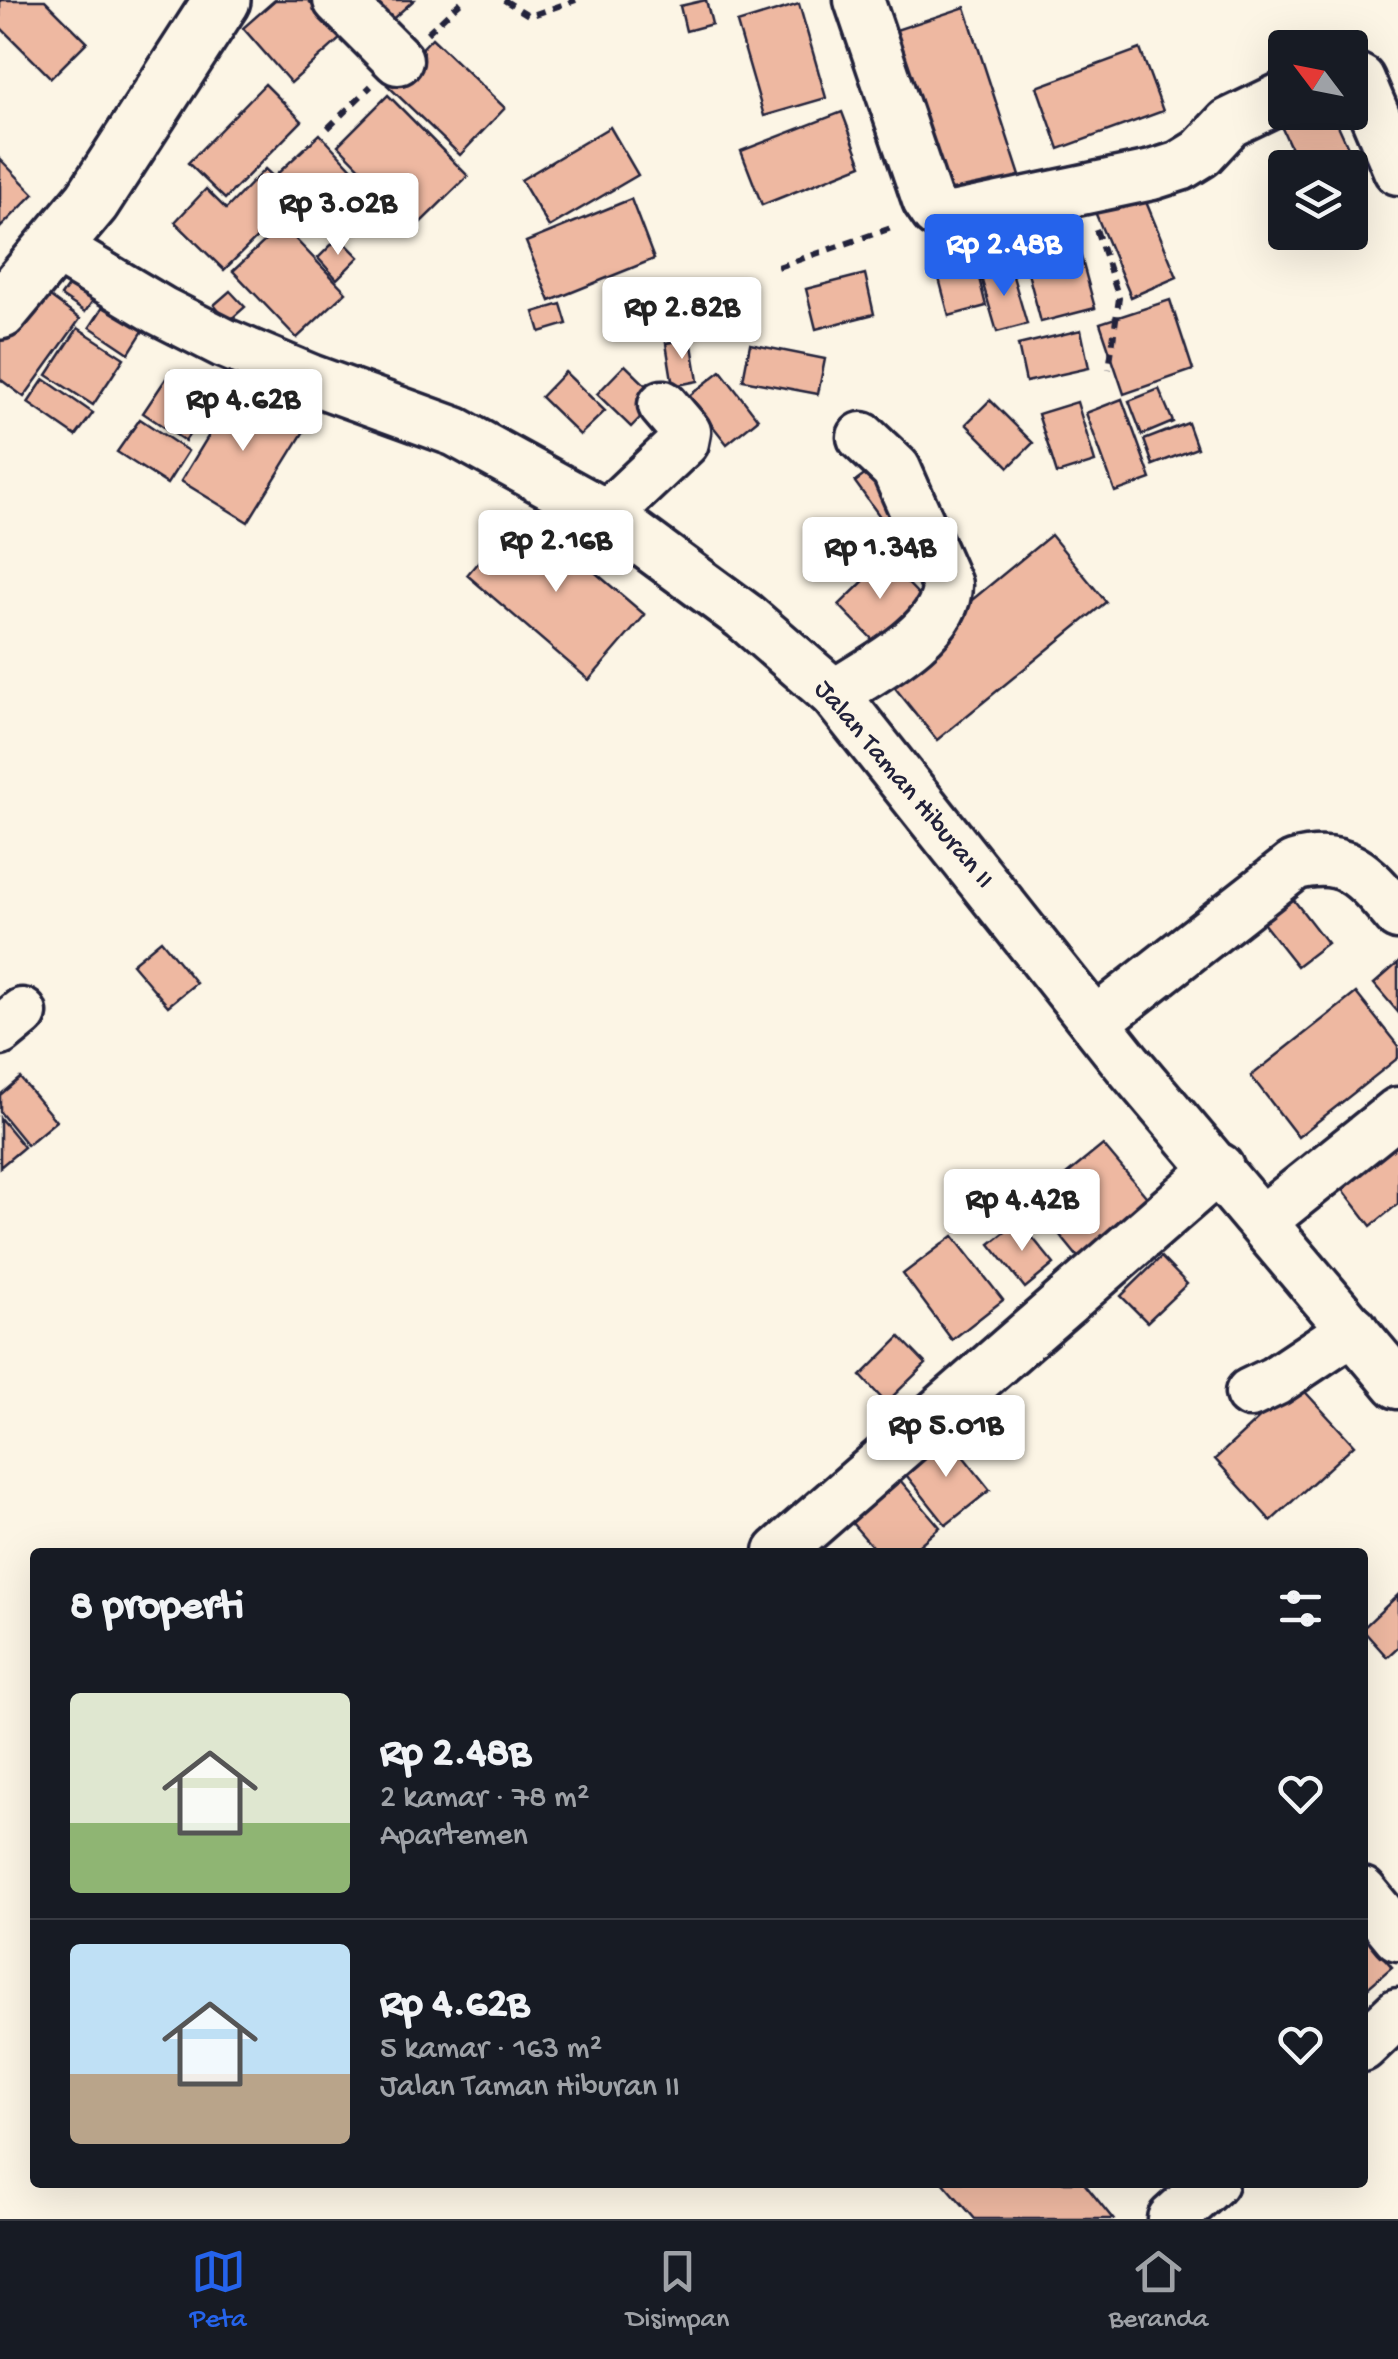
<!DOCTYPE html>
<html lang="id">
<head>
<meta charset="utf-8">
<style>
  :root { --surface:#171b24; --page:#20242c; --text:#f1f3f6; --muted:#9ea1a6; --line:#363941; --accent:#2563eb }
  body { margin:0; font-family:"Gochi Hand",sans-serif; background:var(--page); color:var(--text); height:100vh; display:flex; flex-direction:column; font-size:38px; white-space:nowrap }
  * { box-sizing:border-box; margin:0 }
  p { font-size:32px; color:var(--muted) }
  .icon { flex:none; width:55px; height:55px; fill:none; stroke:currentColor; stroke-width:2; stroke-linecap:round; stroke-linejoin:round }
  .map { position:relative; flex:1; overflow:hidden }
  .panel { position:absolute; left:30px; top:1548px; width:1338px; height:640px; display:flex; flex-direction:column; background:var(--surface); border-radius:10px; box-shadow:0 10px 40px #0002 }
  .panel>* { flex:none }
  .needle { width:65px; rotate:302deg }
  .tools { position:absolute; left:1268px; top:30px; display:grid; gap:20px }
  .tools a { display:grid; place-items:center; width:100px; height:100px; border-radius:10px; background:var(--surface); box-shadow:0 10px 40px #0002; font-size:50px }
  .price { position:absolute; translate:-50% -85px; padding:0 22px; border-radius:10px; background:#fff; color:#222; font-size:32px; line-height:65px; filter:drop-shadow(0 2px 5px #0008) }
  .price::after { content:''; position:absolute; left:50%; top:60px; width:30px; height:22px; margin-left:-15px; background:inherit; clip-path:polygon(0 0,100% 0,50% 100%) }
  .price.on { background:var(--accent); color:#fff }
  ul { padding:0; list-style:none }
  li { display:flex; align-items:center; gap:30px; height:250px; padding:0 40px }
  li+li { border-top:2px solid var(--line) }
  li span { display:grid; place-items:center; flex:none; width:280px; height:200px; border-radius:10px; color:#555 }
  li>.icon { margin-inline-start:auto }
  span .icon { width:120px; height:120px; fill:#fffc; stroke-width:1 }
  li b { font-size:42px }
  h2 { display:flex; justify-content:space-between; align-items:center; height:120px; padding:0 40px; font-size:42px }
  .tabs { display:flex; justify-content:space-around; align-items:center; height:140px; border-top:2px solid var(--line); background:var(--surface); font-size:28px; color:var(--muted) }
  .tabs a { display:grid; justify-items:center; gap:5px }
  .tabs .on { color:var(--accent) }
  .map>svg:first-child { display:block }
  .building { fill:#eeb8a1; stroke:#22223b; stroke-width:2.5 }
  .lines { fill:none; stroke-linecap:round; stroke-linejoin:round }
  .minor-casing { stroke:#22223b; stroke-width:55 }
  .major-casing { stroke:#22223b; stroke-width:62 }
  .path { stroke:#22223b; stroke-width:6; stroke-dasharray:10 8; stroke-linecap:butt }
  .minor { stroke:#fcf5e5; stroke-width:48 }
  .major { stroke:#fcf5e5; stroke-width:55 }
  .labels { text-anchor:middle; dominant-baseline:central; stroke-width:8; stroke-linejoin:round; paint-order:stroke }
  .street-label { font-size:28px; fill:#22223b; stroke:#fcf5e5 }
</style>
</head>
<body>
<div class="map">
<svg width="1398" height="2219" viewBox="0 0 1398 2219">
  <rect width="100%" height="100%" fill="#fcf5e5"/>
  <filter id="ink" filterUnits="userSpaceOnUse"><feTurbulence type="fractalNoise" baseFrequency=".01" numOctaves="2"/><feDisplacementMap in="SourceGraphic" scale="20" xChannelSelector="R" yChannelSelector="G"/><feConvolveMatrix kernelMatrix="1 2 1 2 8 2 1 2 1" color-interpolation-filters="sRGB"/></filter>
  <g filter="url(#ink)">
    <g class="building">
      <path d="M 0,0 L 45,0 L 87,42 L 51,78 L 0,27 Z"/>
      <path d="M 275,0 L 308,0 L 341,38 L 291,83 L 243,28 Z"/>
      <path d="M 349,0 L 414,0 L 378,32 Z"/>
      <path d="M 706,0 L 712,24 L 686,31 L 680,6 Z"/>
      <path d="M 799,4 L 826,98 L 764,116 L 737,23 Z"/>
      <path d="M 965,7 L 1020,176 L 951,199 L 896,30 Z"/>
      <path d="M 432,38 L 505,108 L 460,155 L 387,85 Z"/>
      <path d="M 1140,49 L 1163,111 L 1059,149 L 1037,87 Z"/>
      <path d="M 265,84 L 302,121 L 225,199 L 188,163 Z"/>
      <path d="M 388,95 L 468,176 L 417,226 L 338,145 Z"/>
      <path d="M 842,112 L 862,165 L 762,205 L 741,151 Z"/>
      <path d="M 1285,112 L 1332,112 L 1363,180 L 1350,186 L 1350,168 L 1300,168 L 1276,115 Z"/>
      <path d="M 610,127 L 638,175 L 549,227 L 521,180 Z"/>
      <path d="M 320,134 L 356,173 L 314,213 L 277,174 Z"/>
      <path d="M 0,159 L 34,194 L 0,228 Z"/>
      <path d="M 265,169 L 316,217 L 298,236 L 278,217 L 224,270 L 175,222 L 206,189 L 226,209 Z"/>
      <path d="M 1142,192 L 1177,277 L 1131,297 L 1095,212 Z"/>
      <path d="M 631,199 L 654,259 L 550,301 L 526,242 Z"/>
      <path d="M 1071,220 L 1095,308 L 1041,322 L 1018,235 Z"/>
      <path d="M 282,225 L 346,292 L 297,338 L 233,271 Z"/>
      <path d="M 339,237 L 359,257 L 337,279 L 318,258 Z"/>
      <path d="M 970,242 L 986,306 L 949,316 L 932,252 Z"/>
      <path d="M 1010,266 L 1027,324 L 997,332 L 980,274 Z"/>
      <path d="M 79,271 L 103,286 L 85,312 L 61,296 Z"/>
      <path d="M 865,274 L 874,314 L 816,329 L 806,289 Z"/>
      <path d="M 698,282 L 703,335 L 664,339 L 660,285 Z"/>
      <path d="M 31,283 L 80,319 L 24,397 L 0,379 L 0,325 Z"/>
      <path d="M 230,291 L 245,307 L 228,322 L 214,305 Z"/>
      <path d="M 111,295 L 150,320 L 129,353 L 90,327 Z"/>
      <path d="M 1170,300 L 1193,370 L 1124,394 L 1100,323 Z"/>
      <path d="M 561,304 L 567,324 L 540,332 L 534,312 Z"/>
      <path d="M 78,328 L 124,358 L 93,405 L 47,375 Z"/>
      <path d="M 1081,330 L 1089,368 L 1026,382 L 1018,345 Z"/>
      <path d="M 691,339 L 698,381 L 673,386 L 666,343 Z"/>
      <path d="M 750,344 L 825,359 L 818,394 L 743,380 Z"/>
      <path d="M 625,365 L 659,398 L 631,427 L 597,394 Z"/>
      <path d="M 171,371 L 213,399 L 185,441 L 143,413 Z"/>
      <path d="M 721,371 L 758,419 L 727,444 L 689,396 Z"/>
      <path d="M 565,372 L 605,411 L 580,435 L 541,397 Z"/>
      <path d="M 44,379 L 93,413 L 76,436 L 28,403 Z"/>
      <path d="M 238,387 L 306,428 L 248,522 L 181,481 Z"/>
      <path d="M 1159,389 L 1173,422 L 1142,435 L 1129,401 Z"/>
      <path d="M 1122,399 L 1151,479 L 1115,492 L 1086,413 Z"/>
      <path d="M 990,400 L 1033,443 L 1009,467 L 966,424 Z"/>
      <path d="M 1077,402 L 1095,462 L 1057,474 L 1038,414 Z"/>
      <path d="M 140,419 L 188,451 L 167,484 L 117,452 Z"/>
      <path d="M 1188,423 L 1197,448 L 1153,465 L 1144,440 Z"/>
      <path d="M 889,457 L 920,500 L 886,525 L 855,482 Z"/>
      <path d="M 522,510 L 645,615 L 589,680 L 467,575 Z"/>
      <path d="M 1051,535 L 1106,602 L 937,740 L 883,673 Z"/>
      <path d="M 885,560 L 922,598 L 876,643 L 839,605 Z"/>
      <path d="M 1293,899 L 1327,943 L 1297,966 L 1263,923 Z"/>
      <path d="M 161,940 L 196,983 L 168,1006 L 132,964 Z"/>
      <path d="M 1398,963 L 1398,1012 L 1374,984 Z"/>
      <path d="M 1356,993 L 1398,1046 L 1398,1058 L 1298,1137 L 1251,1076 Z"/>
      <path d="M 20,1078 L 56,1121 L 27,1145 L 0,1112 L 0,1095 Z"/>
      <path d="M 0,1118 L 24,1147 L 0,1167 Z"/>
      <path d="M 1398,1123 L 1398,1204 L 1371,1226 L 1332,1175 Z"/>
      <path d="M 1103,1145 L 1151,1202 L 1081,1261 L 1033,1202 Z"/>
      <path d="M 1019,1221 L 1054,1264 L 1025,1288 L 990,1244 Z"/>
      <path d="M 953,1236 L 1003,1300 L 952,1340 L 903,1274 Z"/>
      <path d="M 1161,1257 L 1187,1284 L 1147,1322 L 1121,1296 Z"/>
      <path d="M 900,1337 L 926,1364 L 886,1403 L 861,1376 Z"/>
      <path d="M 1297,1383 L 1354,1445 L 1271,1521 L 1215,1459 Z"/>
      <path d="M 947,1436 L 990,1490 L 946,1525 L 903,1471 Z"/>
      <path d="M 894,1473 L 940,1527 L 911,1552 L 877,1552 L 845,1515 Z"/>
      <path d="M 1398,1595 L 1398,1647 L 1387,1657 L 1362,1629 Z"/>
      <path d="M 1362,1933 L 1392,1967 L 1364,1991 L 1362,1990 Z"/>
      <path d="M 943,2182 L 1083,2182 L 1113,2219 L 975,2219 Z"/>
    </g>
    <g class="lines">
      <defs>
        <g id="minor">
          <path d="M 338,0 L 398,60"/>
          <path d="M 859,0 L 927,200 L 936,213 L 952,217 L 1152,175 L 1180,166 L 1201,153 L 1229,123 L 1285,96"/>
          <path d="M 1350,75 L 1360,80 L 1398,170"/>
          <path d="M 55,248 L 161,311 L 224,343 L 310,379 L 456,432 L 607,515 L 744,616 L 834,694 L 1127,1063 L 1398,1384"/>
          <path d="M 607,515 L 684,442 L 686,432 L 663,405"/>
          <path d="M 834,694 C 870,671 947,633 947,585 L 896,469 L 862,437"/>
          <path d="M 1095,1022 L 1294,866 C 1347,851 1366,877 1398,915"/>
          <path d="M 0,1031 L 22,1013"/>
          <path d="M 1263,1220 L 1398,1112"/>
          <path d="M 1250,1393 L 1275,1381 L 1353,1329"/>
          <path d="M 779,1552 L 1219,1168"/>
          <path d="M 1362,1892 L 1398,1936"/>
          <path d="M 1362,2047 L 1398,2013"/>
          <path d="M 1172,2219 L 1213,2182"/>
        </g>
        <path id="major" d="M 0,311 L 92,201 L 222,0"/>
      </defs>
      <use href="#minor" class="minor-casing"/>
      <use href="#major" class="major-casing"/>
      <g class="path">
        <path d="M 504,0 L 530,16 L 576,0"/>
        <path d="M 427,33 L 463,0"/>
        <path d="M 328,128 L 371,86"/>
        <path d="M 1096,229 L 1119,298 L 1109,369"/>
        <path d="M 778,267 L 897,226"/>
      </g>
      <use href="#minor" class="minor"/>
      <use href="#major" class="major"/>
    </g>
  </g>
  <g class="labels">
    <g class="street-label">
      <text transform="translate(903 785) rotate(50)">Jalan Taman Hiburan II</text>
    </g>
  </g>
</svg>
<div class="tools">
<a><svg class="needle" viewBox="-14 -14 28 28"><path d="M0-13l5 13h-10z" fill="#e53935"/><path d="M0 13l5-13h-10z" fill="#9ea1a6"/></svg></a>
<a><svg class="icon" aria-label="layers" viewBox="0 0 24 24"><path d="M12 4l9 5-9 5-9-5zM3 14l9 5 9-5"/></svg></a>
</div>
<b class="price" style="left:338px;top:258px">Rp 3.02B</b>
<b class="price on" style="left:1004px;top:299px">Rp 2.48B</b>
<b class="price" style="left:682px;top:362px">Rp 2.82B</b>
<b class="price" style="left:243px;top:454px">Rp 4.62B</b>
<b class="price" style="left:556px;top:595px">Rp 2.16B</b>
<b class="price" style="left:880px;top:602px">Rp 1.34B</b>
<b class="price" style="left:1022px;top:1254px">Rp 4.42B</b>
<b class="price" style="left:946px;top:1480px">Rp 5.01B</b>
<section class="panel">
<h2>8 properti<svg class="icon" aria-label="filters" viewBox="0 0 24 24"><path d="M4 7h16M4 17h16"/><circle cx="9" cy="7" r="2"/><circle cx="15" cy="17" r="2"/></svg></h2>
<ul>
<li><span style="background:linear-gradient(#dfe7d0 65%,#8fb573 0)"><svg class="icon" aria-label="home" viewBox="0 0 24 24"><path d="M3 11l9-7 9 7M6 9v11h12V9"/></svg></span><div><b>Rp 2.48B</b><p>2 kamar · 78 m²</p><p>Apartemen</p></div><svg class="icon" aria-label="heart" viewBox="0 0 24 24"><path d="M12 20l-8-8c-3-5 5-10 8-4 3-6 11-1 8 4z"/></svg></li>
<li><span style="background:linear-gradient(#bfe0f5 65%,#b9a48a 0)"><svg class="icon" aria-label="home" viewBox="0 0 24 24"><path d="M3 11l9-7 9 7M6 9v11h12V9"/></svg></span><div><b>Rp 4.62B</b><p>5 kamar · 163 m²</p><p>Jalan Taman Hiburan II</p></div><svg class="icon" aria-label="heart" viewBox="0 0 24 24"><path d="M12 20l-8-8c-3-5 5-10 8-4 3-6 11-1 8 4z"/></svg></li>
</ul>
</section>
</div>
<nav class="tabs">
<a class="on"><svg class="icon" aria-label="map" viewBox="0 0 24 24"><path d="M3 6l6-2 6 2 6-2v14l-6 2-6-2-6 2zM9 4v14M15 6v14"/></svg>Peta</a>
<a><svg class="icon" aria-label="saved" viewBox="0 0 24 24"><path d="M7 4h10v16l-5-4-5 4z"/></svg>Disimpan</a>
<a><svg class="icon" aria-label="home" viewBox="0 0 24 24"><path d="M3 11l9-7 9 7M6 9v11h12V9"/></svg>Beranda</a>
</nav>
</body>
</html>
